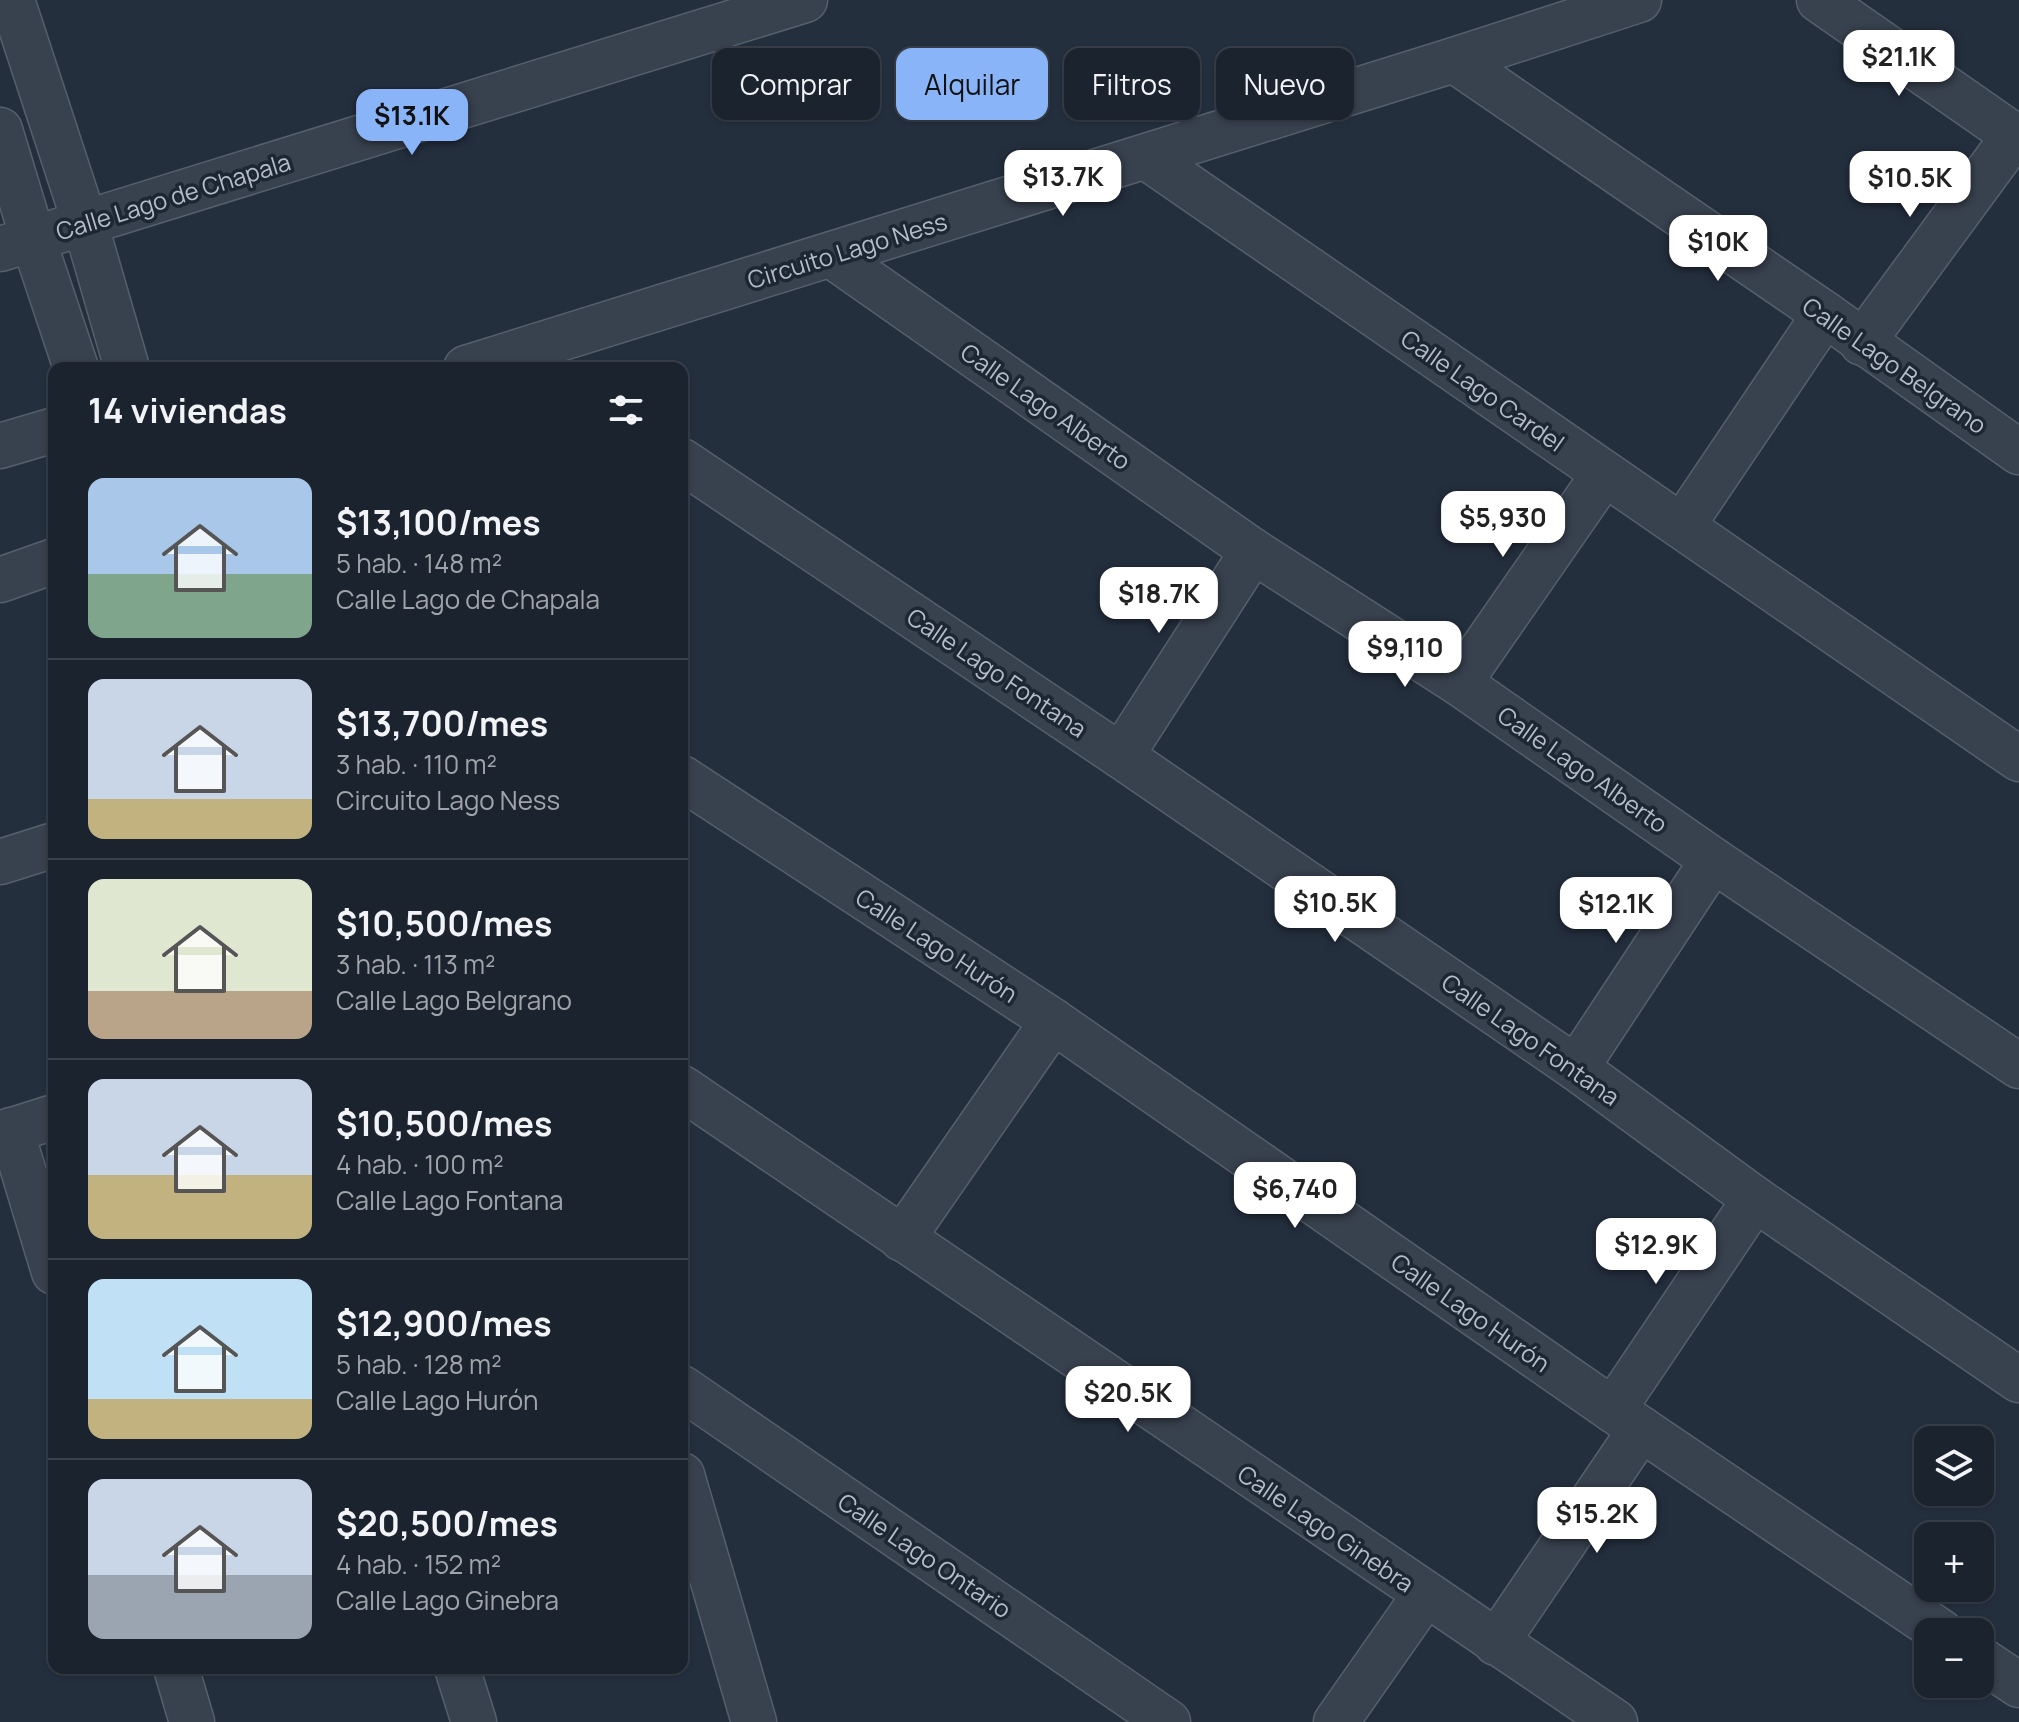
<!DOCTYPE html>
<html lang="es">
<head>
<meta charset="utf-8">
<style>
  :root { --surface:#1b232e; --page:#242b36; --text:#f1f3f6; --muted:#a0a4aa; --line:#39404a; --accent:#8ab4f8 }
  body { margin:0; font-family:Manrope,sans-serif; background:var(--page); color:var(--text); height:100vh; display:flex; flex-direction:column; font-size:30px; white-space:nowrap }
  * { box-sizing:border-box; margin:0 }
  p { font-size:26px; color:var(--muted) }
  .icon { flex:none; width:44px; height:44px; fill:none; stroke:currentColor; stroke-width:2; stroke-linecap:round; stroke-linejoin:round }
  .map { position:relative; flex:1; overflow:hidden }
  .panel { position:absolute; left:48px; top:362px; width:640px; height:1312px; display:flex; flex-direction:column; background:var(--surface); border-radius:16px; box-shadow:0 2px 6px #0004,0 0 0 2px var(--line) }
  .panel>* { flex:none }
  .hud { position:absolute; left:712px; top:48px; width:760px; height:72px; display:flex; gap:16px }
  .tools { position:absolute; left:1914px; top:1426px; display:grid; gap:16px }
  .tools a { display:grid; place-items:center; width:80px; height:80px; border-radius:16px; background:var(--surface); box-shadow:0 2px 6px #0004,0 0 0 2px var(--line); font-size:40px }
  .price { position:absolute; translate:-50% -68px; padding:0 18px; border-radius:16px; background:#fff; color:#222; font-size:26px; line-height:52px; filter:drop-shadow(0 2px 4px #0008) }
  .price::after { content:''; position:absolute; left:50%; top:48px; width:24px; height:18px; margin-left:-12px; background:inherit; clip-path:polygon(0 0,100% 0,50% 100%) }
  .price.selected { background:var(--accent); color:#111 }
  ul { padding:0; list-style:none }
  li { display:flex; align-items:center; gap:24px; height:200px; padding:0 40px }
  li+li { border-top:2px solid var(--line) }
  li span { display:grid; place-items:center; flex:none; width:224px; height:160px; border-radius:16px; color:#555 }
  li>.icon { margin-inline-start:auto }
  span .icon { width:96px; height:96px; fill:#fffc; stroke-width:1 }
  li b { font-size:34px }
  h2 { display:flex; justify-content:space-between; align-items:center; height:96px; padding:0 40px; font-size:34px }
  .tag { padding:0 28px; border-radius:16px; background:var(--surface); box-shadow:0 2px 6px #0004,0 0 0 2px var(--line); font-size:28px; line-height:72px }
  .tag.selected { background:var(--accent); color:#111 }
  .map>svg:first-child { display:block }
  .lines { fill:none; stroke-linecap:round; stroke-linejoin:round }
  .street-casing { stroke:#565f6c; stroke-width:47 }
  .street { stroke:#38414e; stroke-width:44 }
  .labels { text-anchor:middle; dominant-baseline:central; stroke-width:7; stroke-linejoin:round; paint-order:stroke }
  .street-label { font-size:24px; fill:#b4bcc9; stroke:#1d2633 }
</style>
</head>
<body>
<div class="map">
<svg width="2019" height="1722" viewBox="0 0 2019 1722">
  <rect width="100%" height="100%" fill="#242f3e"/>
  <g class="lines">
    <defs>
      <g id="street">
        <path d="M 12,0 L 85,223 L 127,368"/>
        <path d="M 1819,0 L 2019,139"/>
        <path d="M 1454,60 L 1825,314 L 2019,452"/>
        <path d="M 0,130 L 33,239 L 76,368"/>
        <path d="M 1146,157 L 2019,759"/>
        <path d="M 0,249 L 805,0"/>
        <path d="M 831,255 L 1253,551 L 1459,683 L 1713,860 L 2019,1066"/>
        <path d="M 1862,343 L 2014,136"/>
        <path d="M 466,368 L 1454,60 L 1639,0"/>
        <path d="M 0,446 L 54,430"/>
        <path d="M 682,461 L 1121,756 L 1576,1068 L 1755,1199 L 2019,1380"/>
        <path d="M 1683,525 L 1825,314"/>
        <path d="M 0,580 L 54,561"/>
        <path d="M 1459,683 L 1604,474"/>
        <path d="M 1121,756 L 1253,551"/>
        <path d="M 682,778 L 1053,1021 L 1613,1410 L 1941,1632"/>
        <path d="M 0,862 L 54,845"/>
        <path d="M 1576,1068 L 1713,860"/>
        <path d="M 682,1088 L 1615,1722"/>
        <path d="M 11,1130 L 54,1272"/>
        <path d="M 0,1134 L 54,1117"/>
        <path d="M 902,1239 L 1053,1021"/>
        <path d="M 682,1388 L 1168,1722"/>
        <path d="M 1613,1410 L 1755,1199"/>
        <path d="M 682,1475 L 754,1722"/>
        <path d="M 1496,1643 L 1641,1429"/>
        <path d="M 1980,1659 L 2019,1685"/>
        <path d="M 176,1668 L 192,1722"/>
        <path d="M 457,1668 L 474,1722"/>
        <path d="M 1336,1722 L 1425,1595"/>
      </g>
    </defs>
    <use href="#street" class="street-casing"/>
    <use href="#street" class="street"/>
  </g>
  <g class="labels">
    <g class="street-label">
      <text transform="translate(173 196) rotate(-17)">Calle Lago de Chapala</text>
      <text transform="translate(847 250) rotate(-17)">Circuito Lago Ness</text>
      <text transform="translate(1895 365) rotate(35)">Calle Lago Belgrano</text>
      <text transform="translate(1483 390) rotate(35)">Calle Lago Cardel</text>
      <text transform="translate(1046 406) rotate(35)">Calle Lago Alberto</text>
      <text transform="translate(997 672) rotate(34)">Calle Lago Fontana</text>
      <text transform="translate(1583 769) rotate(35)">Calle Lago Alberto</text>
      <text transform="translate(937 945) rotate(33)">Calle Lago Hurón</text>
      <text transform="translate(1531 1039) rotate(35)">Calle Lago Fontana</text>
      <text transform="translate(1471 1312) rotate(35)">Calle Lago Hurón</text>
      <text transform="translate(1326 1528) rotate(34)">Calle Lago Ginebra</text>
      <text transform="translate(925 1555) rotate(34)">Calle Lago Ontario</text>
    </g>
  </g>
</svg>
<div class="tools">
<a><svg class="icon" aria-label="layers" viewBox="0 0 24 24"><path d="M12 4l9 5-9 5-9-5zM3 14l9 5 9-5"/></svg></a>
<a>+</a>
<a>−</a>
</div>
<b class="price" style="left:1899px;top:98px">$21.1K</b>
<b class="price selected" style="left:412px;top:157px">$13.1K</b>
<b class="price" style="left:1063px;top:218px">$13.7K</b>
<b class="price" style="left:1910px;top:219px">$10.5K</b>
<b class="price" style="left:1718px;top:283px">$10K</b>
<b class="price" style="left:1503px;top:559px">$5,930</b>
<b class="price" style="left:1159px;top:635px">$18.7K</b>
<b class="price" style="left:1405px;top:689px">$9,110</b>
<b class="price" style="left:1335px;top:944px">$10.5K</b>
<b class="price" style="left:1616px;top:945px">$12.1K</b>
<b class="price" style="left:1295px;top:1230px">$6,740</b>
<b class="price" style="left:1656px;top:1286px">$12.9K</b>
<b class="price" style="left:1128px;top:1434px">$20.5K</b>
<b class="price" style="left:1597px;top:1555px">$15.2K</b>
<div class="hud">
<a class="tag">Comprar</a>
<a class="tag selected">Alquilar</a>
<a class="tag">Filtros</a>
<a class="tag">Nuevo</a>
</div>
<section class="panel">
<h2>14 viviendas<svg class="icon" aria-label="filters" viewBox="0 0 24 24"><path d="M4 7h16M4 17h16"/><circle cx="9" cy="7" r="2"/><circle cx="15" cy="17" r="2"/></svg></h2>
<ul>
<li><span style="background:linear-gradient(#a9c7e8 60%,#7fa58c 0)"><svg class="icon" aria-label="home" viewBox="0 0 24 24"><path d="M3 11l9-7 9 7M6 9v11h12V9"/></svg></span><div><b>$13,100/mes</b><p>5 hab. · 148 m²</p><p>Calle Lago de Chapala</p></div></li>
<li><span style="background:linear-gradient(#c9d6e8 75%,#c2b280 0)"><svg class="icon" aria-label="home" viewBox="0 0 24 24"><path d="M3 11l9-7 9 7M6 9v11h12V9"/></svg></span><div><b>$13,700/mes</b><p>3 hab. · 110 m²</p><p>Circuito Lago Ness</p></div></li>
<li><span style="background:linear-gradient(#dfe7d0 70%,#b9a48a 0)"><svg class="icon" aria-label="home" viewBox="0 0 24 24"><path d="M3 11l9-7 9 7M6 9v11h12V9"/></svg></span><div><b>$10,500/mes</b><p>3 hab. · 113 m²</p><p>Calle Lago Belgrano</p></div></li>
<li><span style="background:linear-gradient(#c9d6e8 60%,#c2b280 0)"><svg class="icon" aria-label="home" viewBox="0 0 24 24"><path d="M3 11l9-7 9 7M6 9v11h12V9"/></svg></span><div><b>$10,500/mes</b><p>4 hab. · 100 m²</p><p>Calle Lago Fontana</p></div></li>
<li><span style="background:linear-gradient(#bfe0f5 75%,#c2b280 0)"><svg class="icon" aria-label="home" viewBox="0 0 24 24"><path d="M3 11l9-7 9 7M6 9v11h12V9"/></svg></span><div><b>$12,900/mes</b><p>5 hab. · 128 m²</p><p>Calle Lago Hurón</p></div></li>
<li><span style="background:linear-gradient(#c9d6e8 60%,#9aa5b1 0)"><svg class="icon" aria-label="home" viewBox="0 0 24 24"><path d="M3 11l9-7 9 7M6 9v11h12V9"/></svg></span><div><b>$20,500/mes</b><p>4 hab. · 152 m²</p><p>Calle Lago Ginebra</p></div></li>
</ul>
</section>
</div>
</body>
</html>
